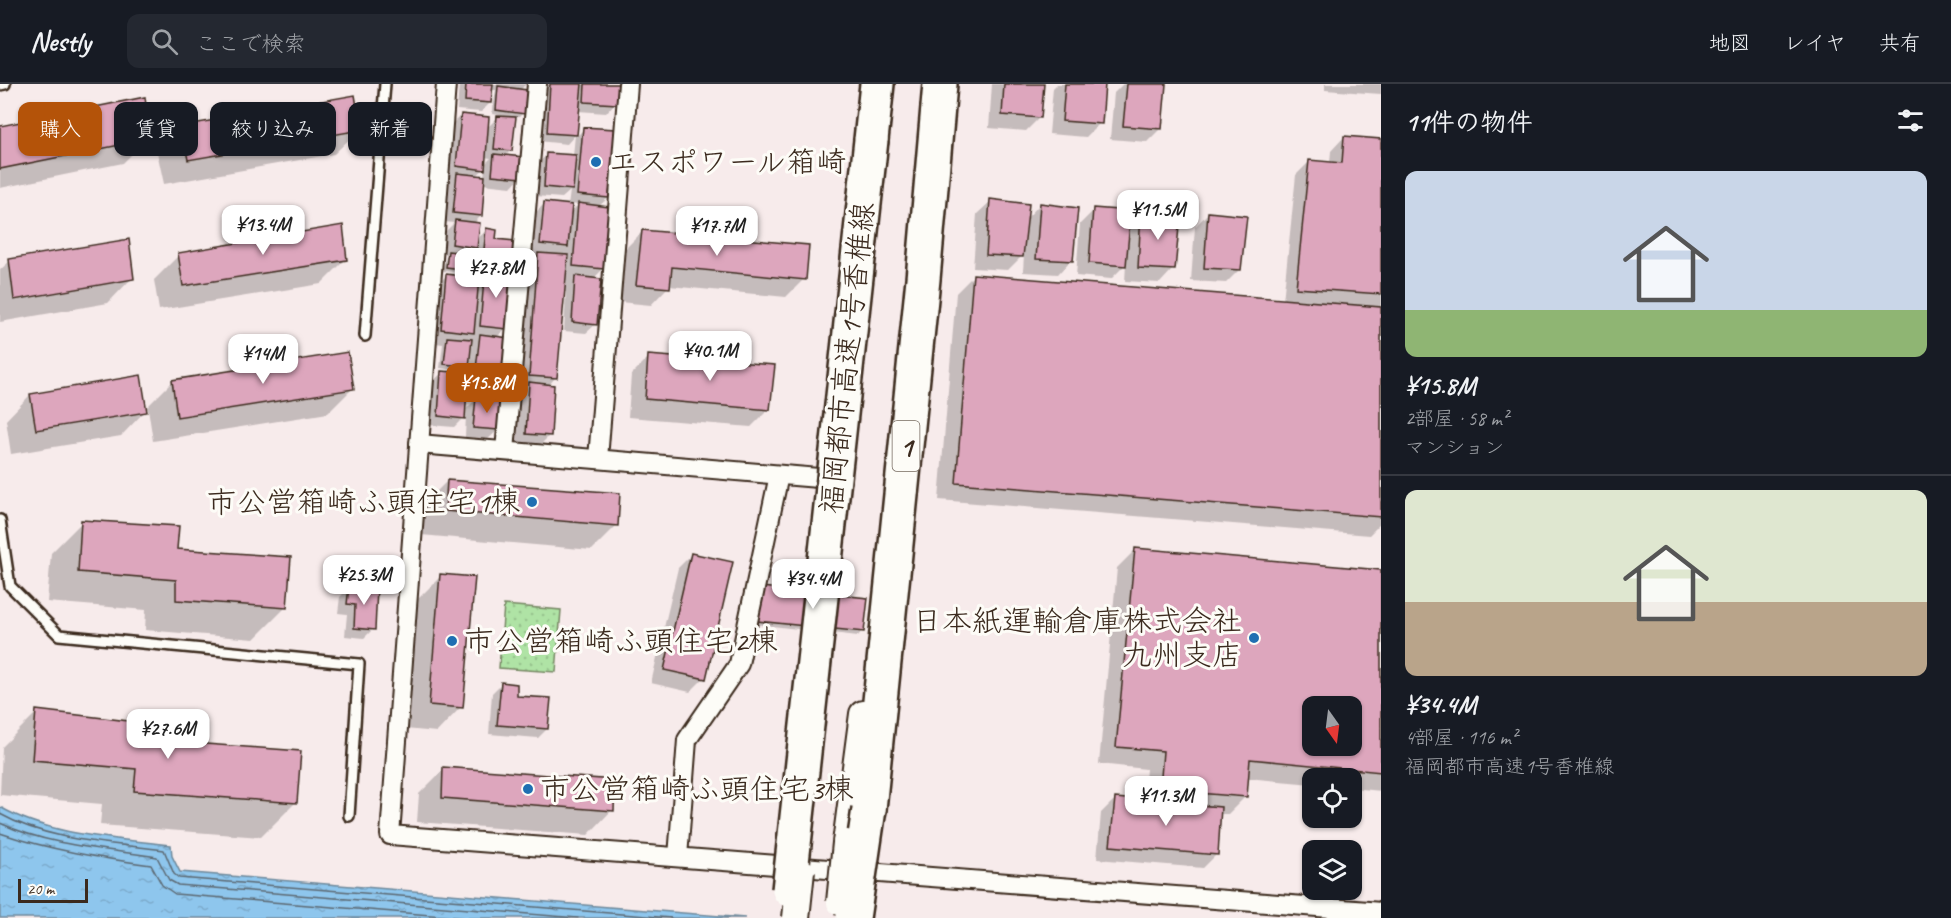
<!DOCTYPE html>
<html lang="ja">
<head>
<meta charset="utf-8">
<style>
  :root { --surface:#171b24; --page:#242831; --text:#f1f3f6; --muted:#9ea1a6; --line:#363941; --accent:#b45309 }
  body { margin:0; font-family:Caveat,"Klee One",sans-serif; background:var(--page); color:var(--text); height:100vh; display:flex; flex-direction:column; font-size:22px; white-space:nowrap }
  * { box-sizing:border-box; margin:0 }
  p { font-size:20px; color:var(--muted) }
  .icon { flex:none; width:33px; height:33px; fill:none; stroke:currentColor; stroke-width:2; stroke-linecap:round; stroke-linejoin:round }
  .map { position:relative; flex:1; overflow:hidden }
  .sheet { display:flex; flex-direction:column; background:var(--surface); width:570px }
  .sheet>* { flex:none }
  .guide { position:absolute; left:18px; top:18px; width:570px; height:54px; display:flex; gap:12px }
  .needle { width:39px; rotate:166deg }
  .buttons { position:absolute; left:1302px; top:612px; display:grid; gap:12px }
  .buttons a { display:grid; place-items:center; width:60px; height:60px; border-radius:12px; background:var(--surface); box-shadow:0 2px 4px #0004; font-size:30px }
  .scale { position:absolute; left:18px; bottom:15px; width:70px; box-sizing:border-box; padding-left:6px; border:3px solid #3b2a1e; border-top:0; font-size:16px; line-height:21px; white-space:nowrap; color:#3b2a1e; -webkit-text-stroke:4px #fdfcf7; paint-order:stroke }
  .price { position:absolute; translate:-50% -51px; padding:0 14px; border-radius:12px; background:#fff; color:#222; font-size:20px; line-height:39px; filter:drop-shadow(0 2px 3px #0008) }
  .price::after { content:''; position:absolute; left:50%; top:36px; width:18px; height:14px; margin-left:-9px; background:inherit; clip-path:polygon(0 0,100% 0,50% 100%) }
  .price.active { background:var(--accent); color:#fff }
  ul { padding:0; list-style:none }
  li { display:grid; align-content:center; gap:12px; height:318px; padding:0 24px }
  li+li { border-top:2px solid var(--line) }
  li span { display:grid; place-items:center; height:186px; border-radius:12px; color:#555 }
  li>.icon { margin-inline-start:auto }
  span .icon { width:108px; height:108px; fill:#fffc; stroke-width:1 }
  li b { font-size:26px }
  h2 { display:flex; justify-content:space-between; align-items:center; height:72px; padding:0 24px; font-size:26px }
  .pill { padding:0 21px; border-radius:12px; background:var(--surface); box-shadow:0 2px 4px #0004; font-size:21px; line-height:54px }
  .pill.active { background:var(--accent); color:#fff }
  header { display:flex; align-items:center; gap:36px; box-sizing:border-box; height:84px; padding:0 30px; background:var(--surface); border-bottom:2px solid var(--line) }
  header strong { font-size:28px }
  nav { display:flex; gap:33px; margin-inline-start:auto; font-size:21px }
  .search { width:420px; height:54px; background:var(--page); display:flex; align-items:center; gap:15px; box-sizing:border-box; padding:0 21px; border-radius:12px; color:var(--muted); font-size:22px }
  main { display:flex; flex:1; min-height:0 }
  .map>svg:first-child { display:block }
  .park { fill:url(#park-dots); stroke:#758662; stroke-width:1.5 }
  .water { fill:url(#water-ripples); stroke:#6d889a; stroke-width:1.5 }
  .shadow { fill:#0003; fill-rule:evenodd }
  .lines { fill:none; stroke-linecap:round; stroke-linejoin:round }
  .shore { stroke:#5c6871; stroke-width:1.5 }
  .building { fill:#dda6bd; stroke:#3b2a1e; stroke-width:1.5; fill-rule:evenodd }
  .lane-casing { stroke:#3b2a1e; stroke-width:14 }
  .street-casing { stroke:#3b2a1e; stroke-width:22 }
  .secondary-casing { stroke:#3b2a1e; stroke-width:30 }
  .highway-casing { stroke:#3b2a1e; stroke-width:38 }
  .lane { stroke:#fdfcf7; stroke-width:9 }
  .street { stroke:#fdfcf7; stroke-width:18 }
  .secondary { stroke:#fdfcf7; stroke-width:26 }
  .highway { stroke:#fdfcf7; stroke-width:33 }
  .secondary-bridge-casing { stroke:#3b2a1e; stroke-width:30; stroke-linecap:butt }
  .highway-bridge-casing { stroke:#3b2a1e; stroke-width:38; stroke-linecap:butt }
  .secondary-bridge { stroke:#fdfcf7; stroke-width:26 }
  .highway-bridge { stroke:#fdfcf7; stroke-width:33 }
  .poi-dot { fill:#1f6fb2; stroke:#fdfcf7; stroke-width:2 }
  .labels { text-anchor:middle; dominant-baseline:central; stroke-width:6; stroke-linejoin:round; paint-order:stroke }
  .shield { fill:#fdfcf7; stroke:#75695f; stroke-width:1.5 }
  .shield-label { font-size:28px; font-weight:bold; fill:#3b2a1e }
  .poi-label { font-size:30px; fill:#3b2a1e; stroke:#fdfcf7; text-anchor:start }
  .street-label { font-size:30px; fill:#3b2a1e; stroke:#fdfcf7 }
</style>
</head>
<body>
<header>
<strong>Nestly</strong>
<div class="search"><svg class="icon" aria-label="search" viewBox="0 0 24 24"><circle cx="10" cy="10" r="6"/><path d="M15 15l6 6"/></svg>ここで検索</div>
<nav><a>地図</a><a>レイヤ</a><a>共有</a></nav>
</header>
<main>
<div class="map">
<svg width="1381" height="834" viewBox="0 0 1381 834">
  <defs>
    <pattern id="park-dots" width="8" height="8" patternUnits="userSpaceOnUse" patternTransform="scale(1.5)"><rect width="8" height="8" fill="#afe3a5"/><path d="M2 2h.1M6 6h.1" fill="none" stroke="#97c38e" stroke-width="1.8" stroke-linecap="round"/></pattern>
    <pattern id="water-ripples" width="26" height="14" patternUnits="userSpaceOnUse" patternTransform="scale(1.5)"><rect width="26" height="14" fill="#8ec6ed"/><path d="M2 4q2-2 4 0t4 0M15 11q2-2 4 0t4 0" fill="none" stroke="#7baacb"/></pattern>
  </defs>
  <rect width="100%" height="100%" fill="#f7ebeb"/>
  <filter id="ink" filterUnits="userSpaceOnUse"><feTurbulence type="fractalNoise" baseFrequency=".0167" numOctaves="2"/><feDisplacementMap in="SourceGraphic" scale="12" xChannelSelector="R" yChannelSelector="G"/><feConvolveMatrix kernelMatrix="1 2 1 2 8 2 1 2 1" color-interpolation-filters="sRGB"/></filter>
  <g filter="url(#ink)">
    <path class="park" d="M 504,521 L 561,526 L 556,588 L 499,584 Z"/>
    <path class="water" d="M 0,723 C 50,752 115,754 171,761 L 172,772 L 180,788 L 745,834 L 0,834 Z"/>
    <g class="shadow">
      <path d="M 526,0 L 519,7 L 523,29 L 519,33 L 515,33 L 511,66 L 504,73 L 520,93 L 511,103 L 483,100 L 481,132 L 473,140 L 476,156 L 487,146 L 512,177 L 501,188 L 506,244 L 496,254 L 504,287 L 494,296 L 466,293 L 464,327 L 476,315 L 498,346 L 488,355 L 465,353 L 466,331 L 454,343 L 429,341 L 432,298 L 442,289 L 468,291 L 469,281 L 463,287 L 440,284 L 443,260 L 427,258 L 433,205 L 446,192 L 477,196 L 487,185 L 477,185 L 472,190 L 442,187 L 447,170 L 444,169 L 446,147 L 454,139 L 445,138 L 448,101 L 439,100 L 443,49 L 461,31 L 487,44 L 500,31 L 492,30 L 496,6 L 491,6 L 490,19 L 481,28 L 457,26 L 459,0 ZM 484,73 L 491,74 L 483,82 ZM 485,84 L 484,93 L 476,92 ZM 477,161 L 476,172 L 467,171 ZM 469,283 L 498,285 L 498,288 L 469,286 Z"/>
      <path d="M 549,0 L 617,0 L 615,19 L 606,29 L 578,27 L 576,53 L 584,45 L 608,114 L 598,123 L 603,185 L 592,196 L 596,240 L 586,249 L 564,247 L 566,208 L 563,208 L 555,294 L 548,302 L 550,351 L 540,361 L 517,359 L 520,310 L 511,310 L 521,189 L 535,174 L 527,174 L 530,134 L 544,120 L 568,122 L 570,107 L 562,114 L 535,112 L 538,80 L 547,70 L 573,72 L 575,51 L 567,60 L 538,57 L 542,7 ZM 571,120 L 578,121 L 570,129 Z"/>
      <path d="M 992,0 L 1043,0 L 1040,33 L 1026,47 L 989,44 Z"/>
      <path d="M 1057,0 L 1103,0 L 1100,39 L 1086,53 L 1049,50 L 1053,4 Z"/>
      <path d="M 1123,0 L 1165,0 L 1161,44 L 1147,58 L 1110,55 L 1114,9 Z"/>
      <path d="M 1325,0 L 1381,0 L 1381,10 L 1325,6 Z"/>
      <path d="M 0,43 L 148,54 L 123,79 L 0,104 Z"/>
      <path d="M 182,43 L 359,46 L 334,70 L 164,100 L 157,68 Z"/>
      <path d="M 1344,53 L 1381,57 L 1381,439 L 1369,451 L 939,416 L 956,209 L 974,191 L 1283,217 L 1296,91 L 1309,78 L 1330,79 L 1331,67 Z"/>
      <path d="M 991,117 L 1026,135 L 1040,120 L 1071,176 L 1058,190 L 1023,188 L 1024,170 L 1008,186 L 973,184 L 977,130 Z"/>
      <path d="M 1094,126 L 1128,143 L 1142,130 L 1173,185 L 1160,199 L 1125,197 L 1126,180 L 1111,195 L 1076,192 L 1080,140 Z"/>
      <path d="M 1208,129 L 1240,185 L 1226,199 L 1191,197 L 1195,143 Z"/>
      <path d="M 642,148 L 804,195 L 786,213 L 669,202 L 651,221 L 619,218 L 624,166 Z"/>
      <path d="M 179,171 L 346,175 L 321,200 L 159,226 L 154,196 Z"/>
      <path d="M 10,177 L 132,194 L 108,219 L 0,238 L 0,186 Z"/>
      <path d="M 649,273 L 769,325 L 751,343 L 628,333 L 631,291 Z"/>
      <path d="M 173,297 L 353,304 L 328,329 L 153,357 L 148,324 L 121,352 L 11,370 L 6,336 L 30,311 L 145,325 Z"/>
      <path d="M 447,397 L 617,441 L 592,466 L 421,451 L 422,422 Z"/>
      <path d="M 82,438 L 176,466 L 285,524 L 254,555 L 145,546 L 146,526 L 47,518 L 51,469 Z"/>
      <path d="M 1135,466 L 1381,488 L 1381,707 L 1352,704 L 1352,694 L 1312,694 L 1312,700 L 1247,694 L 1246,712 L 1228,730 L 1219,730 L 1217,770 L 1203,784 L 1097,775 L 1101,729 L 1115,715 L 1143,718 L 1146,685 L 1099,680 L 1117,484 ZM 1312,622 L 1352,622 L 1352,662 L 1312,662 Z"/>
      <path d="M 692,470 L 704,594 L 690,608 L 651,599 L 678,484 Z"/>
      <path d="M 441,492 L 461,623 L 437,648 L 405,645 L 416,517 Z"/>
      <path d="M 349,504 L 373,545 L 364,554 L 345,552 L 347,530 L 338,529 L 340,513 Z"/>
      <path d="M 757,509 L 862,547 L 858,552 L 754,540 Z"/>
      <path d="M 501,600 L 547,645 L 538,654 L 489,650 L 492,609 Z"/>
      <path d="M 37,628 L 136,657 L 296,718 L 261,753 L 100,741 L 102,720 L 0,711 L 2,663 Z"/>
      <path d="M 444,685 L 612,726 L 588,751 L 417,738 L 419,710 Z"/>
    </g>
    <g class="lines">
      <g class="shore">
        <path d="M 0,730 C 48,757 110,759 164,766 L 174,790 L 179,794 L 671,834"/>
        <path d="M 0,739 C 49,762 104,765 157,773 L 169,796 L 178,801 L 578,834"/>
        <path d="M 0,749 C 50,766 99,774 151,781 L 162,801 L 175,810 L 467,834"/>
      </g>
    </g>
    <g class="building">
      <path d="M 466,0 L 493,0 L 491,19 L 465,17 Z"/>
      <path d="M 550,0 L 582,0 L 577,51 L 547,49 Z"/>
      <path d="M 585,0 L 618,0 L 617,20 L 584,18 Z"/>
      <path d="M 1004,0 L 1044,0 L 1041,34 L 1002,31 Z"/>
      <path d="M 1065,0 L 1105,0 L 1102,40 L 1062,37 Z"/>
      <path d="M 1127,0 L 1166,0 L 1162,45 L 1123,42 Z"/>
      <path d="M 498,2 L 527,6 L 525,30 L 496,26 Z"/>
      <path d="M 355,11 L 361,46 L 188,76 L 181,42 Z"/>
      <path d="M 145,13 L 150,55 L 0,85 L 0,42 Z"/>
      <path d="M 461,30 L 489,33 L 485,86 L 456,82 Z"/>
      <path d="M 497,32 L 516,33 L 512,67 L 494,65 Z"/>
      <path d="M 583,43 L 615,45 L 609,114 L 577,111 Z"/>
      <path d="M 1344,52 L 1381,55 L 1381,210 L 1296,204 L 1309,76 L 1342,79 Z"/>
      <path d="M 546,69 L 576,71 L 573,106 L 544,103 Z"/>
      <path d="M 494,70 L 524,73 L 522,94 L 492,91 Z"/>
      <path d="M 457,89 L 485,92 L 482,132 L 453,129 Z"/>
      <path d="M 990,115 L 1029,120 L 1023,173 L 986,171 Z"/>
      <path d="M 544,118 L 572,121 L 568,163 L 540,160 Z"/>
      <path d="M 578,119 L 609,123 L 604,185 L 573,182 Z"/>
      <path d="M 1040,119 L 1078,124 L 1073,177 L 1036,175 Z"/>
      <path d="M 1093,124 L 1131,127 L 1126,182 L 1089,179 Z"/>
      <path d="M 1141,128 L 1180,132 L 1175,186 L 1138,184 Z"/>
      <path d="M 1208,128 L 1247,132 L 1241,186 L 1204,184 Z"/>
      <path d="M 455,136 L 480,139 L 477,164 L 452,160 Z"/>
      <path d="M 343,141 L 347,176 L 183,202 L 178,169 Z"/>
      <path d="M 486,144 L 497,146 L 496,155 L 515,157 L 513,178 L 483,176 Z"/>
      <path d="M 642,146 L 809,161 L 806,196 L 672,183 L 670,204 L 636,201 Z"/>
      <path d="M 129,155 L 134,195 L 14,216 L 9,175 Z"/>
      <path d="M 448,167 L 480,171 L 478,187 L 446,183 Z"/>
      <path d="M 538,169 L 568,171 L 557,294 L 529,292 Z"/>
      <path d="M 485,184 L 513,188 L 507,245 L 480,242 Z"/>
      <path d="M 446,190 L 479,194 L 474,249 L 441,245 Z"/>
      <path d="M 973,190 L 1381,223 L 1381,433 L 956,399 Z"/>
      <path d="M 575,192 L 601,195 L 597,241 L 572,238 Z"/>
      <path d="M 480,250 L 509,254 L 505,287 L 476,285 Z"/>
      <path d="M 447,253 L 472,255 L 469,283 L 444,280 Z"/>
      <path d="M 348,268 L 354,305 L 177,333 L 172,296 Z"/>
      <path d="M 648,271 L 775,281 L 770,326 L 645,315 Z"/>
      <path d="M 441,287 L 468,289 L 465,335 L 438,332 Z"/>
      <path d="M 141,291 L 147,328 L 36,346 L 30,310 Z"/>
      <path d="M 529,298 L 554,301 L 551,352 L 526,350 Z"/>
      <path d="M 476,313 L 502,316 L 499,346 L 473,344 Z"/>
      <path d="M 447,396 L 620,409 L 618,442 L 445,427 Z"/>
      <path d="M 81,436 L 179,442 L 177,465 L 291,473 L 287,524 L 176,516 L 176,496 L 78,488 Z"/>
      <path d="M 1135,464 L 1381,486 L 1381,688 L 1250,675 L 1247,713 L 1160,706 L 1163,667 L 1116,663 ZM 1312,622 L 1352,622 L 1352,662 L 1312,662 Z"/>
      <path d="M 691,469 L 733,478 L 706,595 L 664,586 Z"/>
      <path d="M 440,490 L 475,493 L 463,624 L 429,621 Z"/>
      <path d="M 349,502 L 377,504 L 375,546 L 354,544 L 355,521 L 347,520 Z"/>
      <path d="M 761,503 L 868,514 L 864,548 L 757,537 Z"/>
      <path d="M 501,598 L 517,600 L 517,612 L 551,614 L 548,645 L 497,641 Z"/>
      <path d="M 36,626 L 137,638 L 138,655 L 301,667 L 297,719 L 134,707 L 136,685 L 32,676 Z"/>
      <path d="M 443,683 L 615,696 L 614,727 L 442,714 Z"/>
      <path d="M 1115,714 L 1221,723 L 1218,771 L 1110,762 Z"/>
    </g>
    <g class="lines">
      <defs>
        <g id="lane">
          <path d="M 0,1 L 5,0"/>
          <path d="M 365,252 L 385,0"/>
          <path d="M 0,436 L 10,502 L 59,551 L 359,580 L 349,732"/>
        </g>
        <g id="street">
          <path d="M 446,0 L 390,751 L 1381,828"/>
          <path d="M 419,360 L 842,396"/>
          <path d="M 505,367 L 537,0"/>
          <path d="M 598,375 L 628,0"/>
          <path d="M 678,773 L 687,656 L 739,580 L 779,391"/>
        </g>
        <path id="secondary" d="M 846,759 L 863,630"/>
        <g id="highway">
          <path d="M 871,56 L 877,0"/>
          <path d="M 869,725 L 923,195 L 940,0"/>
        </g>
      </defs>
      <use href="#lane" class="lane-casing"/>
      <use href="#street" class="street-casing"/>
      <use href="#secondary" class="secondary-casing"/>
      <use href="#highway" class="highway-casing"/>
      <use href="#lane" class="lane"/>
      <use href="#street" class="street"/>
      <use href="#secondary" class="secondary"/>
      <use href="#highway" class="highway"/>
      <defs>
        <g id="secondary-bridge">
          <path d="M 840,818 L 846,759"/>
          <path d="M 796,834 L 801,787"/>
        </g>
        <g id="highway-bridge">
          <path d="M 789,806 L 871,56"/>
          <path d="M 853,834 L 869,725"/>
        </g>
      </defs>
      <use href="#secondary-bridge" class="secondary-bridge-casing"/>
      <use href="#highway-bridge" class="highway-bridge-casing"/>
      <use href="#secondary-bridge" class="secondary-bridge"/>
      <use href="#highway-bridge" class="highway-bridge"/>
    </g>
  </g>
  <g class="poi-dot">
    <circle cx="596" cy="78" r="6"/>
    <circle cx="532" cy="418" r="6"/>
    <circle cx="1254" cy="554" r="6"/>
    <circle cx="452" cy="557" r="6"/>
    <circle cx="528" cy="705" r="6"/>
  </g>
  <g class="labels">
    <rect class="shield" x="892.5" y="337" width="27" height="50" rx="4.5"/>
    <g class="shield-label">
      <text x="906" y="362">1</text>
    </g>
    <g class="poi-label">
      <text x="608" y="78">エスポワール箱崎</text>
      <text x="520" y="418" text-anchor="end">市公営箱崎ふ頭住宅1棟</text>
      <text x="1242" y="537" text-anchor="end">日本紙運輸倉庫株式会社<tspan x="1242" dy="34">九州支店</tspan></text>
      <text x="464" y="557">市公営箱崎ふ頭住宅2棟</text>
      <text x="540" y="705">市公営箱崎ふ頭住宅3棟</text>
    </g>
    <g class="street-label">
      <text transform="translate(847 274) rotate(-84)">福岡都市高速1号香椎線</text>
    </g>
  </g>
</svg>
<div class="buttons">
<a><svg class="needle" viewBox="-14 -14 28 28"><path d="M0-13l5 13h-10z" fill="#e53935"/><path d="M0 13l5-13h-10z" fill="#9ea1a6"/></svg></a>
<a><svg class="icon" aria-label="locate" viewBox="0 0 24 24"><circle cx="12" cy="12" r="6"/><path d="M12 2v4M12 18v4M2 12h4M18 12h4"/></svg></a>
<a><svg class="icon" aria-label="layers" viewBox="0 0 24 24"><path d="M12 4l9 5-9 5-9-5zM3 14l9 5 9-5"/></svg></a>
</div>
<div class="scale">20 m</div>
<b class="price" style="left:1158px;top:157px">¥11.5M</b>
<b class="price" style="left:263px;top:172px">¥13.4M</b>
<b class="price" style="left:717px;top:173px">¥17.7M</b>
<b class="price" style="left:496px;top:215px">¥27.8M</b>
<b class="price" style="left:710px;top:298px">¥40.1M</b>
<b class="price" style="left:263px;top:301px">¥14M</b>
<b class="price active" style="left:487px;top:330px">¥15.8M</b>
<b class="price" style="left:364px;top:522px">¥25.3M</b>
<b class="price" style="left:813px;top:526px">¥34.4M</b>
<b class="price" style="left:168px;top:676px">¥27.6M</b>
<b class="price" style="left:1166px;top:743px">¥11.3M</b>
<div class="guide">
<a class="pill active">購入</a>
<a class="pill">賃貸</a>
<a class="pill">絞り込み</a>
<a class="pill">新着</a>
</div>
</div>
<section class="sheet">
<h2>11件の物件<svg class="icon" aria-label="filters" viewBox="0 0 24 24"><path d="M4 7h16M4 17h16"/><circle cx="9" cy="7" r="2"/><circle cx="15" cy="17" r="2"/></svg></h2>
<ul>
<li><span style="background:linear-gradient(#c9d6e8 75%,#8fb573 0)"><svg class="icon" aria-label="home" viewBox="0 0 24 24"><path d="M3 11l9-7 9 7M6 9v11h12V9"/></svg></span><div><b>¥15.8M</b><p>2部屋 · 58 m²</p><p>マンション</p></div></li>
<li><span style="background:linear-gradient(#dfe7d0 60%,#b9a48a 0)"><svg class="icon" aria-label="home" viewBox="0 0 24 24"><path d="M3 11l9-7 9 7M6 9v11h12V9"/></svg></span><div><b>¥34.4M</b><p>4部屋 · 116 m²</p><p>福岡都市高速1号香椎線</p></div></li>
</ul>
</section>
</main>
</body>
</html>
